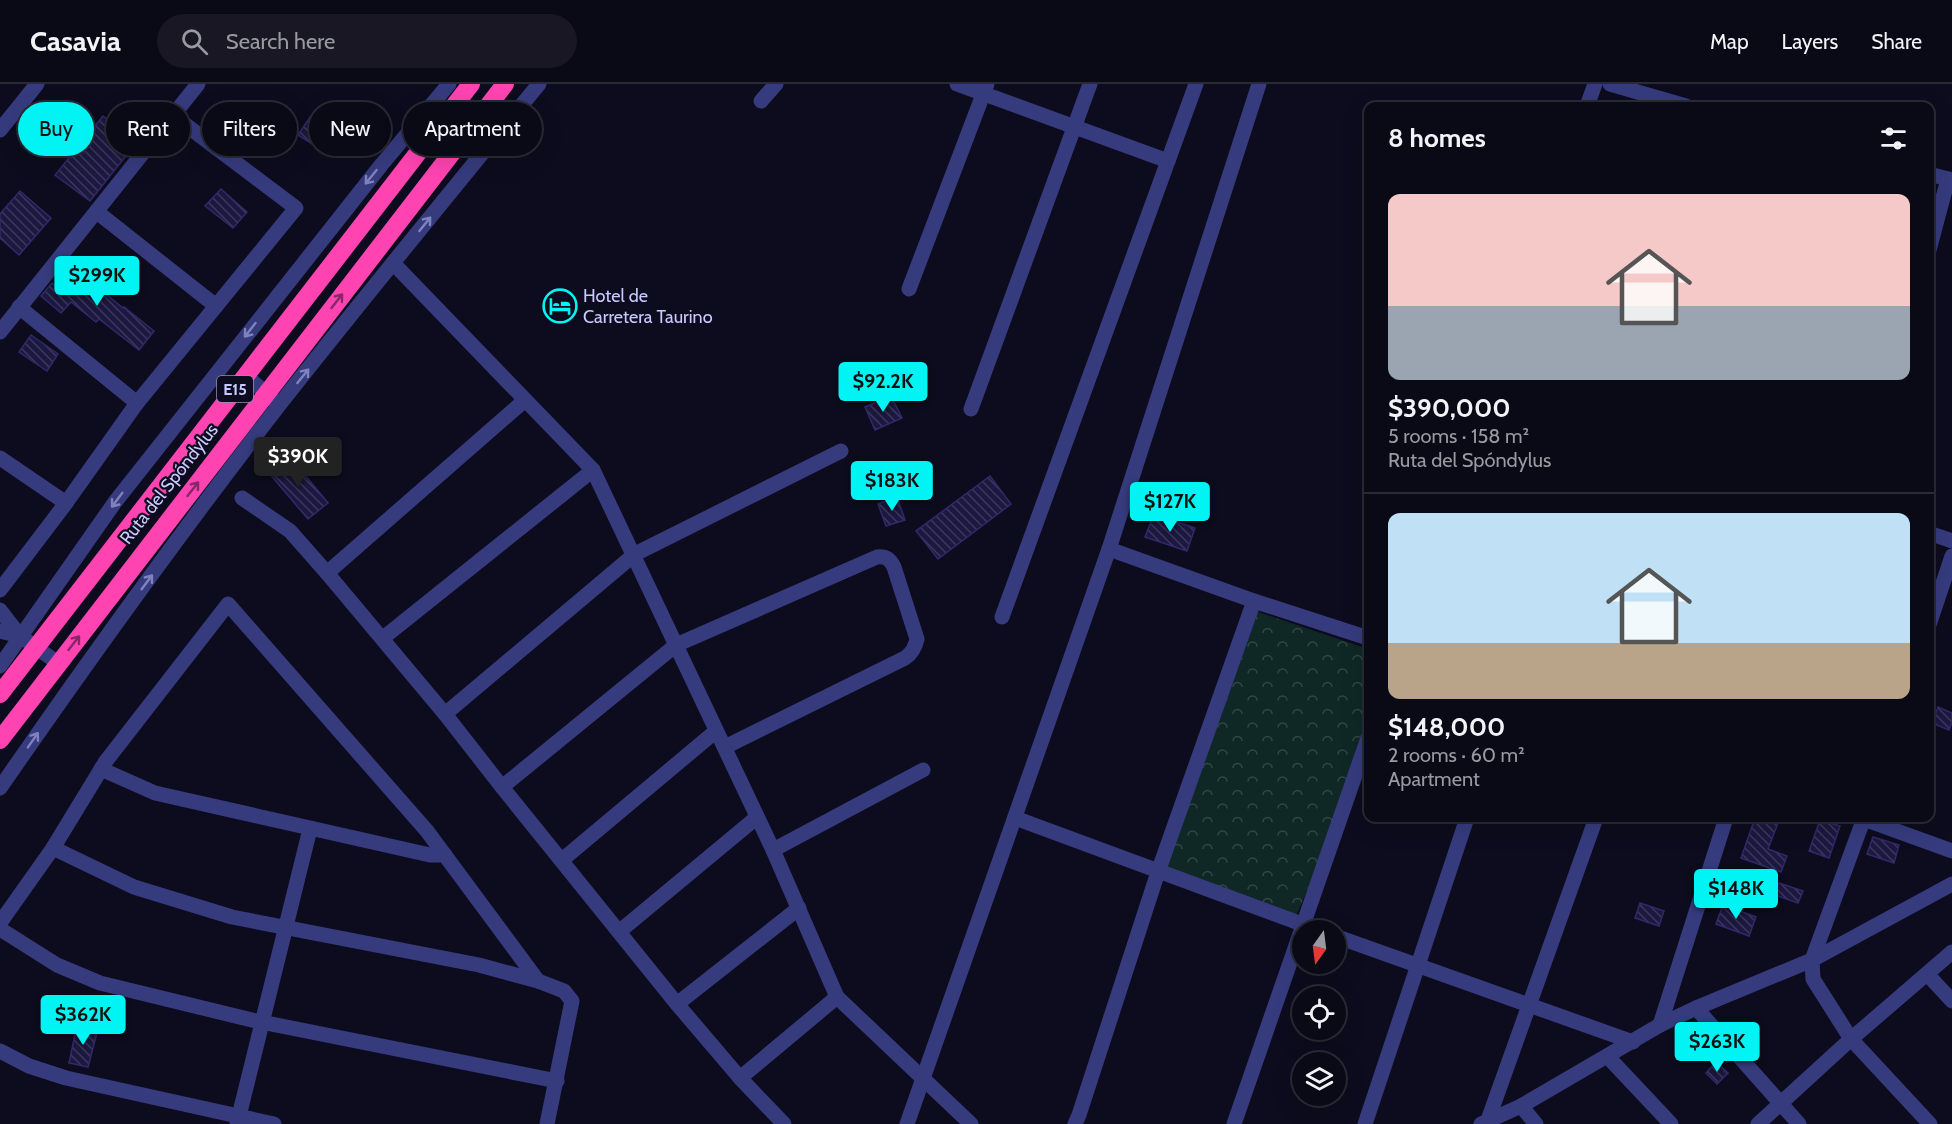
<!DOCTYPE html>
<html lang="en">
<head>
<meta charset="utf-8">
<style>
  :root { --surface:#0a0916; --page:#181723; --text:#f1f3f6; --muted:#999aa1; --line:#2a2a35; --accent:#00f4f3 }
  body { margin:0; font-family:Cabin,sans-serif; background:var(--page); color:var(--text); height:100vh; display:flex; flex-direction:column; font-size:22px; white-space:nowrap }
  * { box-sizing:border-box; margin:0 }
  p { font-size:20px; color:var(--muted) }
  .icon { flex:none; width:33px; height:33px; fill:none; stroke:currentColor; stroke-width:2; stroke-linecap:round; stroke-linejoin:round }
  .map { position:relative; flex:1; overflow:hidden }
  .panel { position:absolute; left:1364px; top:18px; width:570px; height:720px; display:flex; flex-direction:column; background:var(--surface); border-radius:12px; box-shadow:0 6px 24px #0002,0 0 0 2px var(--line) }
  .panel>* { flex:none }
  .top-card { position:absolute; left:18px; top:18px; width:570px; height:54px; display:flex; gap:12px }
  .needle { width:39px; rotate:194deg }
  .buttons { position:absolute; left:1292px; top:836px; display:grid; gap:12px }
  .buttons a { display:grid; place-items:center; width:54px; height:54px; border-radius:50%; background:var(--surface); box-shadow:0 6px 24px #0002,0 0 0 2px var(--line); font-size:30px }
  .price { position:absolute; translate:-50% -51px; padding:0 14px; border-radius:6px; background:var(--accent); color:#111; font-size:20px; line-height:39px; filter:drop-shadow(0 2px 3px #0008) }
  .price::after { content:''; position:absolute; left:50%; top:36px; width:18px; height:14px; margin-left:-9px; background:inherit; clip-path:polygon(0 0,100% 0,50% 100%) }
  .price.current { background:#222; color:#fff }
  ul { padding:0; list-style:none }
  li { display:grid; align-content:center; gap:12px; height:318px; padding:0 24px }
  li+li { border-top:2px solid var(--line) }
  li span { display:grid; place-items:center; height:186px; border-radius:12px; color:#555 }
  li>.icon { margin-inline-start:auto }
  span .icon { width:108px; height:108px; fill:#fffc; stroke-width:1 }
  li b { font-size:26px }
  h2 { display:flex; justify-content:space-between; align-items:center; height:72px; padding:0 24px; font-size:26px }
  .chip { padding:0 21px; border-radius:27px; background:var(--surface); box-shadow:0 6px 24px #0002,0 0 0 2px var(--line); font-size:21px; line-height:54px }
  .chip.current { background:var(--accent); color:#111 }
  header { display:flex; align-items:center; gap:36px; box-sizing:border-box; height:84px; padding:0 30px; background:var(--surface); border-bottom:2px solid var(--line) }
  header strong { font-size:28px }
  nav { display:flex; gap:33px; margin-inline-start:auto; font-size:21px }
  .search { width:420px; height:54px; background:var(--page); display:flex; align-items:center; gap:15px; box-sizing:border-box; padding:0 21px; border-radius:33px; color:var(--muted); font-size:22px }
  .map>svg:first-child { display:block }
  .park { fill:url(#park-crowns) }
  .building { fill:url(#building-back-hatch); stroke:#30296b; stroke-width:1.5 }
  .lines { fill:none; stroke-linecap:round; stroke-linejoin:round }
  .street { stroke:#363b7e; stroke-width:15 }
  .highway { stroke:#ff44b1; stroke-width:18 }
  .oneway { stroke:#8082be }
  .oneway2 { stroke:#862868 }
  .labels { text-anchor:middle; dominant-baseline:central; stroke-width:4.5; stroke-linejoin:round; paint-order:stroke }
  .shield { fill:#0d0c1e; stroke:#9190bc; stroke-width:1.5 }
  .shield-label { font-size:16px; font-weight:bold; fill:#c9c9ff }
  .poi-label { font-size:18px; fill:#c9c9ff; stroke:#0d0c1e; text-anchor:start }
  .street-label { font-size:18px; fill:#c9c9ff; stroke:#0d0c1e }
</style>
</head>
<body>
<header>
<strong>Casavia</strong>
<div class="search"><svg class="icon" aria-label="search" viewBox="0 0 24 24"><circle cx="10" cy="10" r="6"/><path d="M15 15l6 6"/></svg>Search here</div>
<nav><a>Map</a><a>Layers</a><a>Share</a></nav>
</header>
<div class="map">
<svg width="1952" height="1040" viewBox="0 0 1952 1040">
  <defs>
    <pattern id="park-crowns" width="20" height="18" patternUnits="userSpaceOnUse" patternTransform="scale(1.5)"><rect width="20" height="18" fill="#0f2825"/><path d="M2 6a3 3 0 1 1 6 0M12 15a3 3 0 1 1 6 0" fill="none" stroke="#314646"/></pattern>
    <pattern id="building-back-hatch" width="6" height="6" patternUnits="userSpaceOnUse" patternTransform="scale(1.5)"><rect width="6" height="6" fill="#1c183f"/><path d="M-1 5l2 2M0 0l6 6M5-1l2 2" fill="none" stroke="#3c385c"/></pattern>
  </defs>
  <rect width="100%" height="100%" fill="#0d0c1e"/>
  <path class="park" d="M 1258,528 L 1368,565 L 1368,643 L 1323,770 L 1296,832 L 1167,783 Z"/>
  <g class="building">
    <path d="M 103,32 L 137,58 L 90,117 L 55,91 Z"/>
    <path d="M 310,33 L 340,52 L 328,70 L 298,51 Z"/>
    <path d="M 221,105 L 247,128 L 233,144 L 205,122 Z"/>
    <path d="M 20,107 L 51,134 L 19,171 L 0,154 L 0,130 Z"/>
    <path d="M 73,183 L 123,224 L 124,223 L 154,247 L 139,266 L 99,235 L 96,238 L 71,218 L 61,229 L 41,212 L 52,199 L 56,203 Z"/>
    <path d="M 31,251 L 58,270 L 47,287 L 19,268 Z"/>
    <path d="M 891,312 L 902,334 L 875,346 L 865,323 Z"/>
    <path d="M 289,372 L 328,419 L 308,435 L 269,389 Z"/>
    <path d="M 990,392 L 1011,420 L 938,475 L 916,447 Z"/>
    <path d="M 897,413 L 905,436 L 886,442 L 878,420 Z"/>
    <path d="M 1154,430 L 1195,444 L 1187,467 L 1145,453 Z"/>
    <path d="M 1938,623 L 1952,629 L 1952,638 L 1949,646 L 1932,639 Z"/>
    <path d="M 1755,734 L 1780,734 L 1768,765 L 1787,772 L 1781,788 L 1741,774 Z"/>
    <path d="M 1820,736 L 1840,742 L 1829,774 L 1809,767 Z"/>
    <path d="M 1873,753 L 1899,761 L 1894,779 L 1867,770 Z"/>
    <path d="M 1779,799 L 1803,807 L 1798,819 L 1775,811 Z"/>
    <path d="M 1640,819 L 1664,827 L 1659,842 L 1635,834 Z"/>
    <path d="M 1723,821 L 1756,833 L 1749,852 L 1716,840 Z"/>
    <path d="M 77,941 L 98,945 L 88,983 L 69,979 Z"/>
    <path d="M 1716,978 L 1728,989 L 1717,1000 L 1706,989 Z"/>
  </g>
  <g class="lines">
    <g class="street">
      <path d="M 957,0 L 1168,77"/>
      <path d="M 1610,0 L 1686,22"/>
      <path d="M 761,17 L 776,0"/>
      <path d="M 1587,22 L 1595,0"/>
      <path d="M 0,46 L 37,0"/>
      <path d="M 1929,90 L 1952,96"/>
      <path d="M 97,128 L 216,222"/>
      <path d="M 1929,166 L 1948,95"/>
      <path d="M 393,179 L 593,386 L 773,766 L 837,913 L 971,1040"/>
      <path d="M 909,205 L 987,0"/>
      <path d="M 19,223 L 137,319"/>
      <path d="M 0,248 L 198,0"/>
      <path d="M 245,291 L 275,317"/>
      <path d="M 971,325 L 1090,0"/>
      <path d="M 0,374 L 66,419"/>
      <path d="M 242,414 L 290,447 L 327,489 L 445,630 L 502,703 L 677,920 L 740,994 L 784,1040"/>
      <path d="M 1929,449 L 1952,457"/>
      <path d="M 1109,465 L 1254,517 L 1368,554"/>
      <path d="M 327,489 L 525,316"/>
      <path d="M 0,506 L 66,419 L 137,319 L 296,124 L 174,32"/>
      <path d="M 0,526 L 20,552"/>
      <path d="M 1002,533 L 1196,0"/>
      <path d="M 1929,541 L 1952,472"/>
      <path d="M 0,547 L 20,552 L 58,579"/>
      <path d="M 383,554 L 593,386"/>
      <path d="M 0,582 L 115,418 L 382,80 L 449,0"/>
      <path d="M 445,630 L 635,470 L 841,367"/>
      <path d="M 101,685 L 155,709 L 430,771 L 445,771"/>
      <path d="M 502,703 L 676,561 L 877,473 C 886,472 890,475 894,483 L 917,555 C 915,564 912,569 905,574 L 725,663"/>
      <path d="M 0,704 C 90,574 183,445 280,320 C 365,212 452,106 539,0"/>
      <path d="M 1015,734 L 1318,846"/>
      <path d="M 1861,734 L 1952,767"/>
      <path d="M 1864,734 L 1812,876 L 1813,895 L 1851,955 L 1930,1040"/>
      <path d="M 53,764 L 134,803 L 232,833 L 479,881 L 538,897 L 564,907 L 572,917 L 547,1040"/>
      <path d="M 773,766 L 923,686"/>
      <path d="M 562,776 L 716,647"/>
      <path d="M 0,839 L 53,764 L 106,677 L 228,520 L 427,747 L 538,897"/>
      <path d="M 0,845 L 57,881 L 100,899 L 256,937 L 557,997"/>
      <path d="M 620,847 L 756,734"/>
      <path d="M 1335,852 L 1633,958"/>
      <path d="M 1928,891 L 1952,917"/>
      <path d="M 677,920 L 799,824"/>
      <path d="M 1696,924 L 1799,1040"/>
      <path d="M 1660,941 L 1726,734"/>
      <path d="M 0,967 L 29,982 L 66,994 L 274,1040"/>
      <path d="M 1608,973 L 1671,1040"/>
      <path d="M 740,994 L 837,913"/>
      <path d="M 1521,1022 L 1536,1040"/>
      <path d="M 1488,1036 L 1596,734"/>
      <path d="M 237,1040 L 310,745"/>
      <path d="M 907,1040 L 1109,465 L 1259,0"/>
      <path d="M 1075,1040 L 1079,1031 L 1158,788 L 1254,517"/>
      <path d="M 1234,1040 L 1368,654"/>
      <path d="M 1365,1040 L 1467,734"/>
      <path d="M 1481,1040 L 1521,1022 L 1660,941 L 1696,924 L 1812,876 L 1952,800"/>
      <path d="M 1758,1040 L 1851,955 L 1952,868"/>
    </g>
    <g class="highway">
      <path d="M 0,610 L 471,0"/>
      <path d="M 0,656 L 505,0"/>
    </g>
  </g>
  <defs><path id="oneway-shaft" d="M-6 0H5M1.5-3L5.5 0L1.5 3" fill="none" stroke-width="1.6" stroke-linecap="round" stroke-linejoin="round" transform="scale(1.5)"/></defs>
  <g class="oneway">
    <use href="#oneway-shaft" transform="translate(371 93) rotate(129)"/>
    <use href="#oneway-shaft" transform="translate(425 140) rotate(-51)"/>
    <use href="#oneway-shaft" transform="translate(250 246) rotate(128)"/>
    <use href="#oneway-shaft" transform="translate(303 292) rotate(-51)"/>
    <use href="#oneway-shaft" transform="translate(117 416) rotate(127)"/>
    <use href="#oneway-shaft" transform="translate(147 498) rotate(-53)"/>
    <use href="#oneway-shaft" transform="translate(33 656) rotate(-55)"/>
  </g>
  <g class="oneway2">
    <use href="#oneway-shaft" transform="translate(337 217) rotate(-52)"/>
    <use href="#oneway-shaft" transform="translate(193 405) rotate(-52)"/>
    <use href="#oneway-shaft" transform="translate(74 559) rotate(-52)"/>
  </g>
  <defs>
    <symbol id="hotel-ring" viewBox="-11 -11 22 22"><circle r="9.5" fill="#0d0c1e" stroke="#00f4f3" stroke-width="1.5"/><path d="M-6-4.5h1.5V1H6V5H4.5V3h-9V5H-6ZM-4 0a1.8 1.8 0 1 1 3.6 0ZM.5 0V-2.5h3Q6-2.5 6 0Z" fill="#00f4f3"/></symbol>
  </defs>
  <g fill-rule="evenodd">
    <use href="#hotel-ring" x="541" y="203" width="38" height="38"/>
  </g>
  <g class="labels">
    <rect class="shield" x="217" y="292" width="36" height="26" rx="4.5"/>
    <g class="shield-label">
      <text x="235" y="305">E15</text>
    </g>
    <g class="poi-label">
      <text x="583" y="212">Hotel de<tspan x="583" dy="21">Carretera Taurino</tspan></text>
    </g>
    <g class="street-label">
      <text transform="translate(169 400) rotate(-52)">Ruta del Spóndylus</text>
    </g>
  </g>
</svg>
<div class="buttons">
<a><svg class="needle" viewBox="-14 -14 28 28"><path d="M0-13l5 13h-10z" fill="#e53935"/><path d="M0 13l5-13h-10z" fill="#999aa1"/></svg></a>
<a><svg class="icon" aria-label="locate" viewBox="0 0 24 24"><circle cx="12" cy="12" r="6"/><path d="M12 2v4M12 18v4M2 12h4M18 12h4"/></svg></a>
<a><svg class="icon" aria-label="layers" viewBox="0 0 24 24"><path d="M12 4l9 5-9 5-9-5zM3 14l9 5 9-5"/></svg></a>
</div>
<b class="price" style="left:97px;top:223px">$299K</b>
<b class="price" style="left:883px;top:329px">$92.2K</b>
<b class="price current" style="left:298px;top:404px">$390K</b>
<b class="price" style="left:892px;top:428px">$183K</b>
<b class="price" style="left:1170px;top:449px">$127K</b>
<b class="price" style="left:1736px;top:836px">$148K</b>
<b class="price" style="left:83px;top:962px">$362K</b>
<b class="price" style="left:1717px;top:989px">$263K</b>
<div class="top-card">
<a class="chip current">Buy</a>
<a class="chip">Rent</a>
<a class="chip">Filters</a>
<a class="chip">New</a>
<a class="chip">Apartment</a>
</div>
<section class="panel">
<h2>8 homes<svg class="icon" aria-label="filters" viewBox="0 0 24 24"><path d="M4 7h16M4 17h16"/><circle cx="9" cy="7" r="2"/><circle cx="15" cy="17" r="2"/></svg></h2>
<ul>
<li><span style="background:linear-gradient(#f6c9c9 60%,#9aa5b1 0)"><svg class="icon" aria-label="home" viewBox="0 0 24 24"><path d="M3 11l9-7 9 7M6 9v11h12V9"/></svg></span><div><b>$390,000</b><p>5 rooms · 158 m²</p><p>Ruta del Spóndylus</p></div></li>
<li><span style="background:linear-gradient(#bfe0f5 70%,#b9a48a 0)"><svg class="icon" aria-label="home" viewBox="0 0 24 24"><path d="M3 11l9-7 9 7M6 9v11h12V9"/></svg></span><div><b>$148,000</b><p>2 rooms · 60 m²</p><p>Apartment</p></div></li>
</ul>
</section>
</div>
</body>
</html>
